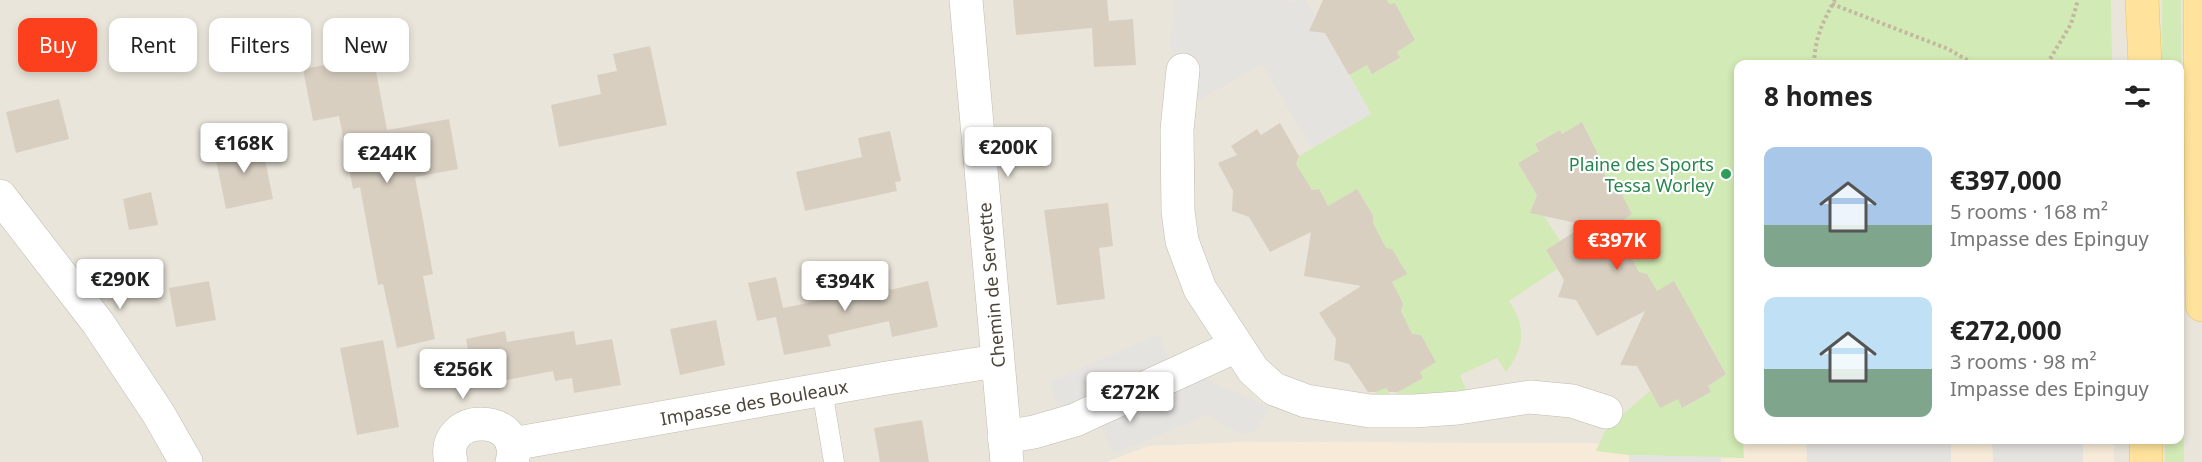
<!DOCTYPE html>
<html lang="en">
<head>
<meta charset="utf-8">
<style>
  :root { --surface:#fff; --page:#f2f2f2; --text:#222; --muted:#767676; --accent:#fc3f1d }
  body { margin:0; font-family:"Noto Sans",sans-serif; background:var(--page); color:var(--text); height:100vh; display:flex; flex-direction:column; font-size:22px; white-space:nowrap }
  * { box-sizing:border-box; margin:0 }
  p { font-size:20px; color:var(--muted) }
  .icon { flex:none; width:33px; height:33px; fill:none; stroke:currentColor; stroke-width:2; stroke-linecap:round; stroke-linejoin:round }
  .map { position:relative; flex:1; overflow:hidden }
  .panel { position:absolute; left:1734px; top:60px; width:450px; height:384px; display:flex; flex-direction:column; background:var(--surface); border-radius:12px; box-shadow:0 3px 9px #0003 }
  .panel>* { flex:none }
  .top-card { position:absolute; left:18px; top:18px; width:570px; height:54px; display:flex; gap:12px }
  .price { position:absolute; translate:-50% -51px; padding:0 14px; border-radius:6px; background:#fff; color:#222; font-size:20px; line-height:39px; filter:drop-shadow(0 2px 3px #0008) }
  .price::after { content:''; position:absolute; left:50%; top:36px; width:18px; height:14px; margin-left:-9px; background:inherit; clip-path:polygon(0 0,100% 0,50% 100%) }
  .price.active { background:var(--accent); color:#fff }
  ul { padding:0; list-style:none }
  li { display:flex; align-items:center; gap:18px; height:150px; padding:0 30px }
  li span { display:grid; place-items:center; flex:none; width:168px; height:120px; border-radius:12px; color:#555 }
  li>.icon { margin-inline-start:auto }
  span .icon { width:72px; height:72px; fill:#fffc; stroke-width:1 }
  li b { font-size:26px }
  h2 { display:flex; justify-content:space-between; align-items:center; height:72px; padding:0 30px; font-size:26px }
  .pill { padding:0 21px; border-radius:12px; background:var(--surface); box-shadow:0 3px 9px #0003; font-size:21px; line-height:54px }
  .pill.active { background:var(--accent); color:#fff }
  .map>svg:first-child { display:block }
  .residential { fill:#eae5da }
  .commercial { fill:#f7ead8 }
  .green { fill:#d2eab5 }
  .parking { fill:#e5e3e0 }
  .building { fill:#d8cfc1 }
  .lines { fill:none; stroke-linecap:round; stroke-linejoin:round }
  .service-casing { stroke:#c2bbae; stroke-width:21 }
  .minor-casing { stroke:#c2bbae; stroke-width:34 }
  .tertiary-casing { stroke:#c2bbae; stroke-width:34 }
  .primary-casing { stroke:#e6c16a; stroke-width:34 }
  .path { stroke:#c4b79f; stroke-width:4; stroke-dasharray:3 3; stroke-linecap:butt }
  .service { stroke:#fff; stroke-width:20 }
  .minor { stroke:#fff; stroke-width:33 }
  .tertiary { stroke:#fff; stroke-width:33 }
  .primary { stroke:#ffe39c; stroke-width:33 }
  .leisure-dot { fill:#2e9e5b; stroke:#fff; stroke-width:2 }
  .labels { text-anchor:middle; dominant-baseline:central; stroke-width:4.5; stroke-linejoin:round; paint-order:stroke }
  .leisure-label { font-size:18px; fill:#27864d; stroke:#fff; text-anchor:end }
  .street-label { font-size:18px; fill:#4b4439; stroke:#fff }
</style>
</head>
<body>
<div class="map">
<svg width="2202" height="462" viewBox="0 0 2202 462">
  <rect width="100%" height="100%" fill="#f6f3ec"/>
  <path class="residential" d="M 0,0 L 2202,0 L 2202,462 L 2114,462 L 2114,440 L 2180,440 L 2180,64 L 1738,64 L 1731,405 L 1722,444 L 1251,442 L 1149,446 L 1107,462 L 0,462 Z"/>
  <path class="commercial" d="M 1738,440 L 2114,440 L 2114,462 L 1107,462 L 1149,446 L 1251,442 L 1722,444 Z"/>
  <g class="green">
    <path d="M 1387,0 L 2111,0 L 2112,64 L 1738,64 L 1738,440 L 1743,440 L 1744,458 L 1629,455 L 1596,451 L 1606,429 L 1650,391 L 1660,408 L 1678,399 L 1683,408 L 1711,392 L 1708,386 L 1726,374 L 1706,337 L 1700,338 L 1688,318 L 1690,311 L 1674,282 L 1657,291 L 1647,274 L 1639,272 L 1628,251 L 1629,244 L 1617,225 L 1632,214 L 1618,188 L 1612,187 L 1598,163 L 1600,158 L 1582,122 L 1562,134 L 1560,130 L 1535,143 L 1539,151 L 1518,163 L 1537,195 L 1530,213 L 1544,216 L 1560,241 L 1546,250 L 1557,269 L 1509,301 C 1527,327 1524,348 1506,372 L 1497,358 L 1460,375 L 1468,394 L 1406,398 L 1370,395 L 1386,388 L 1391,396 L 1423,378 L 1420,372 L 1436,362 L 1421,335 L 1412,334 L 1401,311 L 1403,303 L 1392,282 L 1406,274 L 1392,249 L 1386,248 L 1373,223 L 1373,215 L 1357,189 L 1328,206 L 1319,189 L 1312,190 L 1296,164 L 1299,156 L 1371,114 L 1349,74 L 1367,65 L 1372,74 L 1400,59 L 1397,52 L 1415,40 L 1395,3 L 1389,4 Z"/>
    <path d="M 2162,0 L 2181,0 L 2184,462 L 2165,462 L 2165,440 L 2180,440 L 2180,64 L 2162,64 Z"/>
  </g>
  <g class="parking">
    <path d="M 1175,0 L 1285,0 L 1287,2 L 1306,0 L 1371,114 L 1311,148 L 1262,64 L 1199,100 L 1169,44 L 1174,19 Z"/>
    <path d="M 1159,334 L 1169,358 L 1219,385 L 1270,407 L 1255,431 L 1242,434 L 1222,425 L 1210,414 L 1114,454 L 1100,426 L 1058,406 L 1050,381 Z"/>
    <path d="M 1806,440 L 1951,440 L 1951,462 L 1807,462 Z"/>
    <path d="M 1992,440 L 2083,440 L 2083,462 L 1993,462 Z"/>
    <path d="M 1629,455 L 1721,457 L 1721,462 L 1629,462 Z"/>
  </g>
  <g class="building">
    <path d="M 1013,0 L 1107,0 L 1109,21 L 1133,19 L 1136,65 L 1094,67 L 1092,28 L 1016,35 Z"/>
    <path d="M 1323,0 L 1387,0 L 1389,4 L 1395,3 L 1415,40 L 1397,52 L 1400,58 L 1372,74 L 1367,65 L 1349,75 L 1325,33 L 1309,31 Z"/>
    <path d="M 650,46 L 667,125 L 559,147 L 551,105 L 601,94 L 597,75 L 617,71 L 613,54 Z"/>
    <path d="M 373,56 L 387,130 L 449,119 L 458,169 L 415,177 L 433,274 L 423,276 L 435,339 L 397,348 L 383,284 L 378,285 L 360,187 L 353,189 L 339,116 L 313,121 L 303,69 Z"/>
    <path d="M 59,99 L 69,139 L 16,153 L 6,112 Z"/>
    <path d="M 1582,122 L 1600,158 L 1598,163 L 1612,187 L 1618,187 L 1632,214 L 1617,225 L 1629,244 L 1628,251 L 1639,272 L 1647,274 L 1657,291 L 1674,281 L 1726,374 L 1708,386 L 1711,392 L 1682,408 L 1678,399 L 1660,408 L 1637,366 L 1620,365 L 1645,311 L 1597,336 L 1576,300 L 1558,297 L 1564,280 L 1546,250 L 1585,225 L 1530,213 L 1537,195 L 1518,163 L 1539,151 L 1535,144 L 1560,130 L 1562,134 Z"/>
    <path d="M 1280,123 L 1299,156 L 1296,164 L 1312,190 L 1319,189 L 1328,206 L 1357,189 L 1373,215 L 1373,223 L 1386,248 L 1392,249 L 1407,274 L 1392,282 L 1403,303 L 1401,311 L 1412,334 L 1421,335 L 1436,362 L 1420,372 L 1423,378 L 1398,392 L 1389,392 L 1386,388 L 1376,392 L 1368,392 L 1349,364 L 1334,360 L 1336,339 L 1319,313 L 1361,286 L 1304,276 L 1311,232 L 1270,252 L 1249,217 L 1232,211 L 1233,191 L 1218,163 L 1237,155 L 1231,146 L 1257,129 L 1261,135 Z"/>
    <path d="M 890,131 L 901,181 L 895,182 L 897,191 L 805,211 L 796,172 L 862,157 L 858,138 Z"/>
    <path d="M 261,140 L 273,199 L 226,209 L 214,150 Z"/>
    <path d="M 151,192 L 158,225 L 129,230 L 123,199 Z"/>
    <path d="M 1108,203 L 1113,246 L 1099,248 L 1105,299 L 1057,305 L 1044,210 Z"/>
    <path d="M 887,273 L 890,290 L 928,281 L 938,327 L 892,337 L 889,321 L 828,335 L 831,346 L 784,355 L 776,317 L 757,321 L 748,283 L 776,277 L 783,308 L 861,292 L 858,280 Z"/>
    <path d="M 209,281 L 216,320 L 176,327 L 169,288 Z"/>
    <path d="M 716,320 L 725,365 L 680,375 L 670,329 Z"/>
    <path d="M 505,331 L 507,342 L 574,331 L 576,345 L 612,339 L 621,385 L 574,393 L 572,378 L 555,381 L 553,371 L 475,386 L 466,339 Z"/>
    <path d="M 383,340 L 399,427 L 357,435 L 340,348 Z"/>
    <path d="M 922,420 L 929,462 L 880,462 L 874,428 Z"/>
  </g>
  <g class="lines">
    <defs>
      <path id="service" d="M 822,390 L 834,462"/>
      <g id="minor">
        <path d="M 966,0 L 1007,462"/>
        <path d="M 1183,70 L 1177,130 L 1178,211 L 1182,241 L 1200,289 L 1253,370 L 1274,389 L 1306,401 L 1370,411 L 1414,411 L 1458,408 L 1530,397 L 1572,401 L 1606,412"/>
        <path d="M 1004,437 L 1034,432 L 1075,420 L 1236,346"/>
        <path d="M 512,444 L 887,378 L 997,361"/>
        <path d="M 451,462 C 438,410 527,413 512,462"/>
      </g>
      <path id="tertiary" d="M 0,196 L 98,323 L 158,413 L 186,462"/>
      <g id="primary">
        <path d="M 2142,0 L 2145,64"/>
        <path d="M 2200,0 L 2202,305"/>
        <path d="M 2146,462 L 2146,440"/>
      </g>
    </defs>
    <use href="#service" class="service-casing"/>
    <use href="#minor" class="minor-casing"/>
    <use href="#tertiary" class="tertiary-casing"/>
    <use href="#primary" class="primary-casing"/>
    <g class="path">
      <path d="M 1832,4 L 1948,49 L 1974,64"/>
      <path d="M 1814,64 C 1815,38 1822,23 1835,0"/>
      <path d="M 2047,64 L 2071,24 L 2078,0"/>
    </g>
    <use href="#service" class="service"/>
    <use href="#minor" class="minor"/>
    <use href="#tertiary" class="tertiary"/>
    <use href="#primary" class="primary"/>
  </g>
  <circle class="leisure-dot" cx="1726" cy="174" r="6"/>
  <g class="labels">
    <g class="leisure-label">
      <text x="1714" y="164">Plaine des Sports<tspan x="1714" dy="21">Tessa Worley</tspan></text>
    </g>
    <g class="street-label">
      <text transform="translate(991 285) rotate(-95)">Chemin de Servette</text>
      <text transform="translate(754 402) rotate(-10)">Impasse des Bouleaux</text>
    </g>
  </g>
</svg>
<b class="price" style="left:244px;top:174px">€168K</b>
<b class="price" style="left:1008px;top:178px">€200K</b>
<b class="price" style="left:387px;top:184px">€244K</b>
<b class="price active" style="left:1617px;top:271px">€397K</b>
<b class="price" style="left:120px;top:310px">€290K</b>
<b class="price" style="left:845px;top:312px">€394K</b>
<b class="price" style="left:463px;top:400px">€256K</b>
<b class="price" style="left:1130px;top:423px">€272K</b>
<div class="top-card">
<a class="pill active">Buy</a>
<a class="pill">Rent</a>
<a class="pill">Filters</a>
<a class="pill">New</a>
</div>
<section class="panel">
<h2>8 homes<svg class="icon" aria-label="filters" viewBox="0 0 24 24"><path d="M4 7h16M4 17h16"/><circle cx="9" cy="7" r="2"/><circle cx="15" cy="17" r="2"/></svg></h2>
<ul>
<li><span style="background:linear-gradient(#a9c7e8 65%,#7fa58c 0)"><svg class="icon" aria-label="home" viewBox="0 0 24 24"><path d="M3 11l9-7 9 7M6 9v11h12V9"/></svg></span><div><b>€397,000</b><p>5 rooms · 168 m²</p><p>Impasse des Epinguy</p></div></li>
<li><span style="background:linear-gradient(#bfe0f5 60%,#7fa58c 0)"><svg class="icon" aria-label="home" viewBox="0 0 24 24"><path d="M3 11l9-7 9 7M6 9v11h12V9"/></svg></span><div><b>€272,000</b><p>3 rooms · 98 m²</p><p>Impasse des Epinguy</p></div></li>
</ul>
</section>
</div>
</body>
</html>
